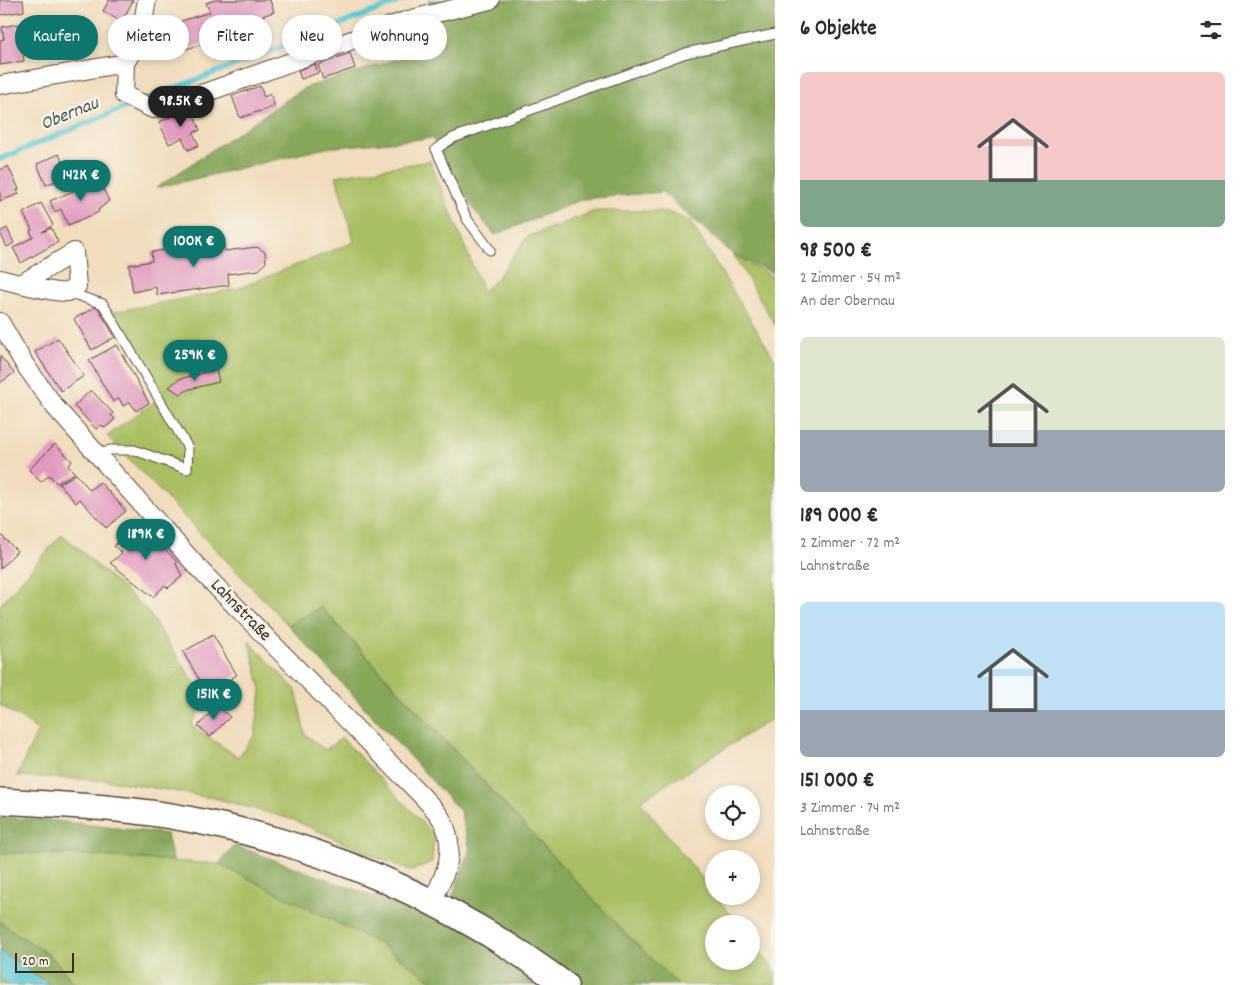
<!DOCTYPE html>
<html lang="de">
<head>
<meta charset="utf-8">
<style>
  :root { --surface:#fff; --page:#f2f2f3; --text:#2b2b33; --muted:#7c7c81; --accent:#0f766e }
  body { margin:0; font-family:Dekko,sans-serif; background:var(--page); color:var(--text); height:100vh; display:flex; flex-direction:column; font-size:19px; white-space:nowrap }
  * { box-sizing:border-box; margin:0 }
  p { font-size:16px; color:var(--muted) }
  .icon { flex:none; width:28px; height:28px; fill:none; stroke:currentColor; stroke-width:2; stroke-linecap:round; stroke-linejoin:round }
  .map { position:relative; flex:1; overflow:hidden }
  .sheet { display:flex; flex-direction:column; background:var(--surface); width:475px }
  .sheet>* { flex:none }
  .top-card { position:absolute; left:15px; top:15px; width:475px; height:45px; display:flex; gap:10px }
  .controls { position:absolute; left:705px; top:785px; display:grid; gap:10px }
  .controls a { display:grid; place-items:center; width:55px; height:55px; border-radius:50%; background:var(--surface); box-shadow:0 2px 8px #0003; font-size:25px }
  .scale { position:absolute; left:15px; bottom:12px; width:59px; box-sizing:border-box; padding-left:5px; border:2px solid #3b2a1e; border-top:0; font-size:14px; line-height:18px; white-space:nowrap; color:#3b2a1e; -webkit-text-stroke:4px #f7f3e8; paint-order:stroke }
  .price { position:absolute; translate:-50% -42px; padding:0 11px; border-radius:18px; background:var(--accent); color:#fff; font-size:16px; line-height:32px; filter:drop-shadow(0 1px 2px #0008) }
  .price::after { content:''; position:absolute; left:50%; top:30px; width:15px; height:11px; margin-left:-8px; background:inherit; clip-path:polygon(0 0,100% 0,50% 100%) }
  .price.active { background:#222; color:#fff }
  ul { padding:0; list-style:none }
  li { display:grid; align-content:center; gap:10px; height:265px; padding:0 25px }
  li span { display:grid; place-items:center; height:155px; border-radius:8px; color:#555 }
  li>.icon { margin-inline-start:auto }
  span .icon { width:90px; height:90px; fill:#fffc; stroke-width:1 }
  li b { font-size:21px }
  h2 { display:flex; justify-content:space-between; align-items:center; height:60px; padding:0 25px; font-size:21px }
  .tag { padding:0 18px; border-radius:22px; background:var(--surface); box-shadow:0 2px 8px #0003; font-size:18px; line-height:45px }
  .tag.active { background:var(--accent); color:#fff }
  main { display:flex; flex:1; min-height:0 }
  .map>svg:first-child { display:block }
  .green { fill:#a9bf64; stroke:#727441 }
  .forest { fill:#86a65a; stroke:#60683c }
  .water { fill:#5bc7d3; stroke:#4b7878 }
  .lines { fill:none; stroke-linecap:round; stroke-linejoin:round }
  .stream { stroke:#5bc7d3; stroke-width:5.5 }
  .building { fill:#e19abf }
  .service-casing { stroke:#564536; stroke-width:11 }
  .minor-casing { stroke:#564536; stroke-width:20 }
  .secondary-casing { stroke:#564536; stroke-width:28 }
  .service { stroke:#fff; stroke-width:9 }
  .minor { stroke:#fff; stroke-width:18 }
  .secondary { stroke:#fff; stroke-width:25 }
  .labels { text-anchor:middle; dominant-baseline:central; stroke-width:5; stroke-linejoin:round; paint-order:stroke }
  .street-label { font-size:18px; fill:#3b2a1e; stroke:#f7f3e8 }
  .water-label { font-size:19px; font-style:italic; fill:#455954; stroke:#f7f3e8 }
</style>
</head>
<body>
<main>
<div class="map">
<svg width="775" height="985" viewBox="0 0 775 985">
  <rect width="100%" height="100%" fill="#f7f3e8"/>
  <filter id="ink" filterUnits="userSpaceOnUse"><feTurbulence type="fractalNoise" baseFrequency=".02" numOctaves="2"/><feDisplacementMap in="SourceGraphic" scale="10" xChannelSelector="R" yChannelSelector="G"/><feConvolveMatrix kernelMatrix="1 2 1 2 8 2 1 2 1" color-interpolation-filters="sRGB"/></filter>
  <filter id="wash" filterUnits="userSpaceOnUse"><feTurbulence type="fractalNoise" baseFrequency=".0096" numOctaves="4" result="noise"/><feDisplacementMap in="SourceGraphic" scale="20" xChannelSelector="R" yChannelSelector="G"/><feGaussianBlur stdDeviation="1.12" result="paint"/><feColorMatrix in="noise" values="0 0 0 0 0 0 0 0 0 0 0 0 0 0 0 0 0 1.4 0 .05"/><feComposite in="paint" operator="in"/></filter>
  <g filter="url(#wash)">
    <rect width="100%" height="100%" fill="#f1ddbd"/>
    <g class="green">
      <path d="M 430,161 L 483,291 L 495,281 L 527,237 L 595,211 L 665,211 L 690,221 L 775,360 L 775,717 L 640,801 L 714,893 L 714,896 L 716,896 L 738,924 L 714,924 L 714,961 L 751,961 L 751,941 L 775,970 L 775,985 L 678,985 L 619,927 L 321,607 L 288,625 L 107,436 L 161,397 L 112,312 L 236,289 L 354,242 L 336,176 Z"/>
      <path d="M 734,255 L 775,278 L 775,325 Z"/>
      <path d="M 62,534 L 146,609 L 206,700 L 191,725 L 238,757 L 255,735 L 261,690 L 249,641 L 296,690 L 305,734 L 325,750 L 342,738 L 434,835 L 432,862 L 412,871 L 368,854 L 294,820 L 218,799 L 114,781 L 17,776 L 38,730 L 0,705 L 0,605 Z"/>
      <path d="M 0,853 L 68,854 L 219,864 L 378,943 L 438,985 L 76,985 L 52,957 L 0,922 Z"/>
    </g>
    <g class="forest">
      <path d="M 428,0 L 775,0 L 775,274 L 734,255 L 662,192 L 583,199 L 495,235 L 475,211 L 432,138 L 326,148 L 156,188 L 304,88 L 443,45 Z"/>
      <path d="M 320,607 L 619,927 L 678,985 L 438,985 L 378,943 L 219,864 L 234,845 L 443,922 L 470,849 L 460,811 L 288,625 Z"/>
      <path d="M 0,817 L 58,821 L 167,834 L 173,861 L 68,854 L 0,853 Z"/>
      <path d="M 0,922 L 52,957 L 76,985 L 0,985 Z"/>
    </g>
    <path class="water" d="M 0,951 L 50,985 L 9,985 L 0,978 Z"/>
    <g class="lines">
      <g class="stream">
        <path d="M 144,100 L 403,0"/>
        <path d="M 0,159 L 133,104"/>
      </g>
    </g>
    <g id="blocks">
      <g class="building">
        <path d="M 0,0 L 23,0 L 24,11 L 0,15 Z"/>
        <path d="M 109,0 L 133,0 L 122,22 L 103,11 Z"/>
        <path d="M 215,0 L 270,0 L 274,12 L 216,31 L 218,39 L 183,50 L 175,23 L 210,12 L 206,3 Z"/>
        <path d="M 85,18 L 90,24 L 97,44 L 78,53 L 70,22 Z"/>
        <path d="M 18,24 L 24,61 L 0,65 L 0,40 L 4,39 L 2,27 Z"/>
        <path d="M 47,28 L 47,32 L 60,30 L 65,48 L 47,51 L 48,54 L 31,57 L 26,31 Z"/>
        <path d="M 350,53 L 355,68 L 323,79 L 318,65 Z"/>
        <path d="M 315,64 L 318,73 L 301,79 L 298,70 Z"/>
        <path d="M 260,86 L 264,97 L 271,94 L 274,106 L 260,112 L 260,111 L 240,118 L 232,96 Z"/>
        <path d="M 191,108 L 200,130 L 193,133 L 199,145 L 188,150 L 182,138 L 169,144 L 159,122 Z"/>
        <path d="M 59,154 L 68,176 L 46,185 L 37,164 Z"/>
        <path d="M 8,166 L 19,189 L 17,190 L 19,194 L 0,201 L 0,170 Z"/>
        <path d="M 99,180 L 109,201 L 98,210 L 99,212 L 68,225 L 61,209 L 55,212 L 50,201 Z"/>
        <path d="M 41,203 L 53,225 L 42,232 L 51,228 L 58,242 L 21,263 L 13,248 L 33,237 L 30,231 L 32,230 L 23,213 Z"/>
        <path d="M 7,228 L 14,243 L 7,247 L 0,233 L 0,232 Z"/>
        <path d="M 223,241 L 225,251 L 257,247 L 265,252 L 266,262 L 259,270 L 228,274 L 229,285 L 157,295 L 156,287 L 133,292 L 129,265 L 152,261 L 151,252 Z"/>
        <path d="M 97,306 L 115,337 L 92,350 L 74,319 Z"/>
        <path d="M 58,338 L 84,376 L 61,391 L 35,352 Z"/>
        <path d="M 117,345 L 149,403 L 136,411 L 130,402 L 123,406 L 119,398 L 113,402 L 89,360 Z"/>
        <path d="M 0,356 L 14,373 L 0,383 Z"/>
        <path d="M 216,370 L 219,382 L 190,389 L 180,394 L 169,387 L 179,379 Z"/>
        <path d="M 91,390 L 113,413 L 111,415 L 115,419 L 105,428 L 101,425 L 96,429 L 74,406 Z"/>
        <path d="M 55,444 L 72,461 L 68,466 L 75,473 L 57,483 L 49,475 L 41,482 L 29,470 Z"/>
        <path d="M 76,474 L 90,490 L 100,482 L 126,511 L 106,528 L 80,499 L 76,503 L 59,484 Z"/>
        <path d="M 139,522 L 177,562 L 176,564 L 182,576 L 168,588 L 165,585 L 153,597 L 110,563 L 122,553 L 114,546 Z"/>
        <path d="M 0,534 L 17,551 L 0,569 Z"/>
        <path d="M 213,635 L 237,675 L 207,693 L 183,652 Z"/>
        <path d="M 217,706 L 230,717 L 210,737 L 198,726 Z"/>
      </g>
    </g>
  </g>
  <g filter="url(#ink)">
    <use href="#blocks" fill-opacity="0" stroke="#564536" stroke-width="1"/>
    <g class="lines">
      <defs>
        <g id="service">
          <path d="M 490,250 L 467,219 L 436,149 L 453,138 L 686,53 L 775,34"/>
          <path d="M 67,292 L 103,304 L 188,448 L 187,469 L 134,450 L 110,450 L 99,456"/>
        </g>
        <g id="minor">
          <path d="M 147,0 L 140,38 L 125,63 L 124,95 L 153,109 L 213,90 L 408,20 L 490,0"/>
          <path d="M 0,85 L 125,63"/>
          <path d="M 0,279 C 12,282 58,294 67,292 C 70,291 75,287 77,286 L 74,252 L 21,284"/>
          <path d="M 0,322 L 25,365 L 55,407 L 202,572 L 422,796 C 428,803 437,811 442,820 C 458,849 445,875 432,902"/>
        </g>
        <path id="secondary" d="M 0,801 C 63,805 126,807 188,819 C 325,845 454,902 565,985"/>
      </defs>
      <use href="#service" class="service-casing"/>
      <use href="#minor" class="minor-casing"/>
      <use href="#secondary" class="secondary-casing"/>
      <use href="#service" class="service"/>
      <use href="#minor" class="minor"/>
      <use href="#secondary" class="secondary"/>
    </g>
  </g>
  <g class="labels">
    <g class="street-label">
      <text transform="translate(240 611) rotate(46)">Lahnstraße</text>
    </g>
    <g class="water-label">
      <text transform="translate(70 115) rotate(-22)">Obernau</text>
    </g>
  </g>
</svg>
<div class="controls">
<a><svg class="icon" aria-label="locate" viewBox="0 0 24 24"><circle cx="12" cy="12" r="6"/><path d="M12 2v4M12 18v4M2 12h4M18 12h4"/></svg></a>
<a>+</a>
<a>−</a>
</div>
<div class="scale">20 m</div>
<b class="price active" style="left:181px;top:128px">98.5K €</b>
<b class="price" style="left:81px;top:202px">142K €</b>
<b class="price" style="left:194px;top:268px">100K €</b>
<b class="price" style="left:195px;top:382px">259K €</b>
<b class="price" style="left:146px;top:561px">189K €</b>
<b class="price" style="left:214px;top:721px">151K €</b>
<div class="top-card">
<a class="tag active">Kaufen</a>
<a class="tag">Mieten</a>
<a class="tag">Filter</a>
<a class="tag">Neu</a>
<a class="tag">Wohnung</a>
</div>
</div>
<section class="sheet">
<h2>6 Objekte<svg class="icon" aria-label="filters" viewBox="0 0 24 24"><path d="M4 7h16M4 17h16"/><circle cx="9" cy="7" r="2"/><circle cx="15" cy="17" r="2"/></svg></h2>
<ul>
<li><span style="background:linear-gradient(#f6c9c9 70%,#7fa58c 0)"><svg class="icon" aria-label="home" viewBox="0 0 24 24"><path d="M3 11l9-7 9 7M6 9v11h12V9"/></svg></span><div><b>98 500 €</b><p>2 Zimmer · 54 m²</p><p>An der Obernau</p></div></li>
<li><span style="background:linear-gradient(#dfe7d0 60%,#9aa5b1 0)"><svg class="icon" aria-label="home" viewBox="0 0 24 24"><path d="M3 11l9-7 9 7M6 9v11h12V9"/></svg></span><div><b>189 000 €</b><p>2 Zimmer · 72 m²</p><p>Lahnstraße</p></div></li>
<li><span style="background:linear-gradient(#bfe0f5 70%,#9aa5b1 0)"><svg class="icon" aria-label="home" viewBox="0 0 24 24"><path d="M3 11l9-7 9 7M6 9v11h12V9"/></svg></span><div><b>151 000 €</b><p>3 Zimmer · 74 m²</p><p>Lahnstraße</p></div></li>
</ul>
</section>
</main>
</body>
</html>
